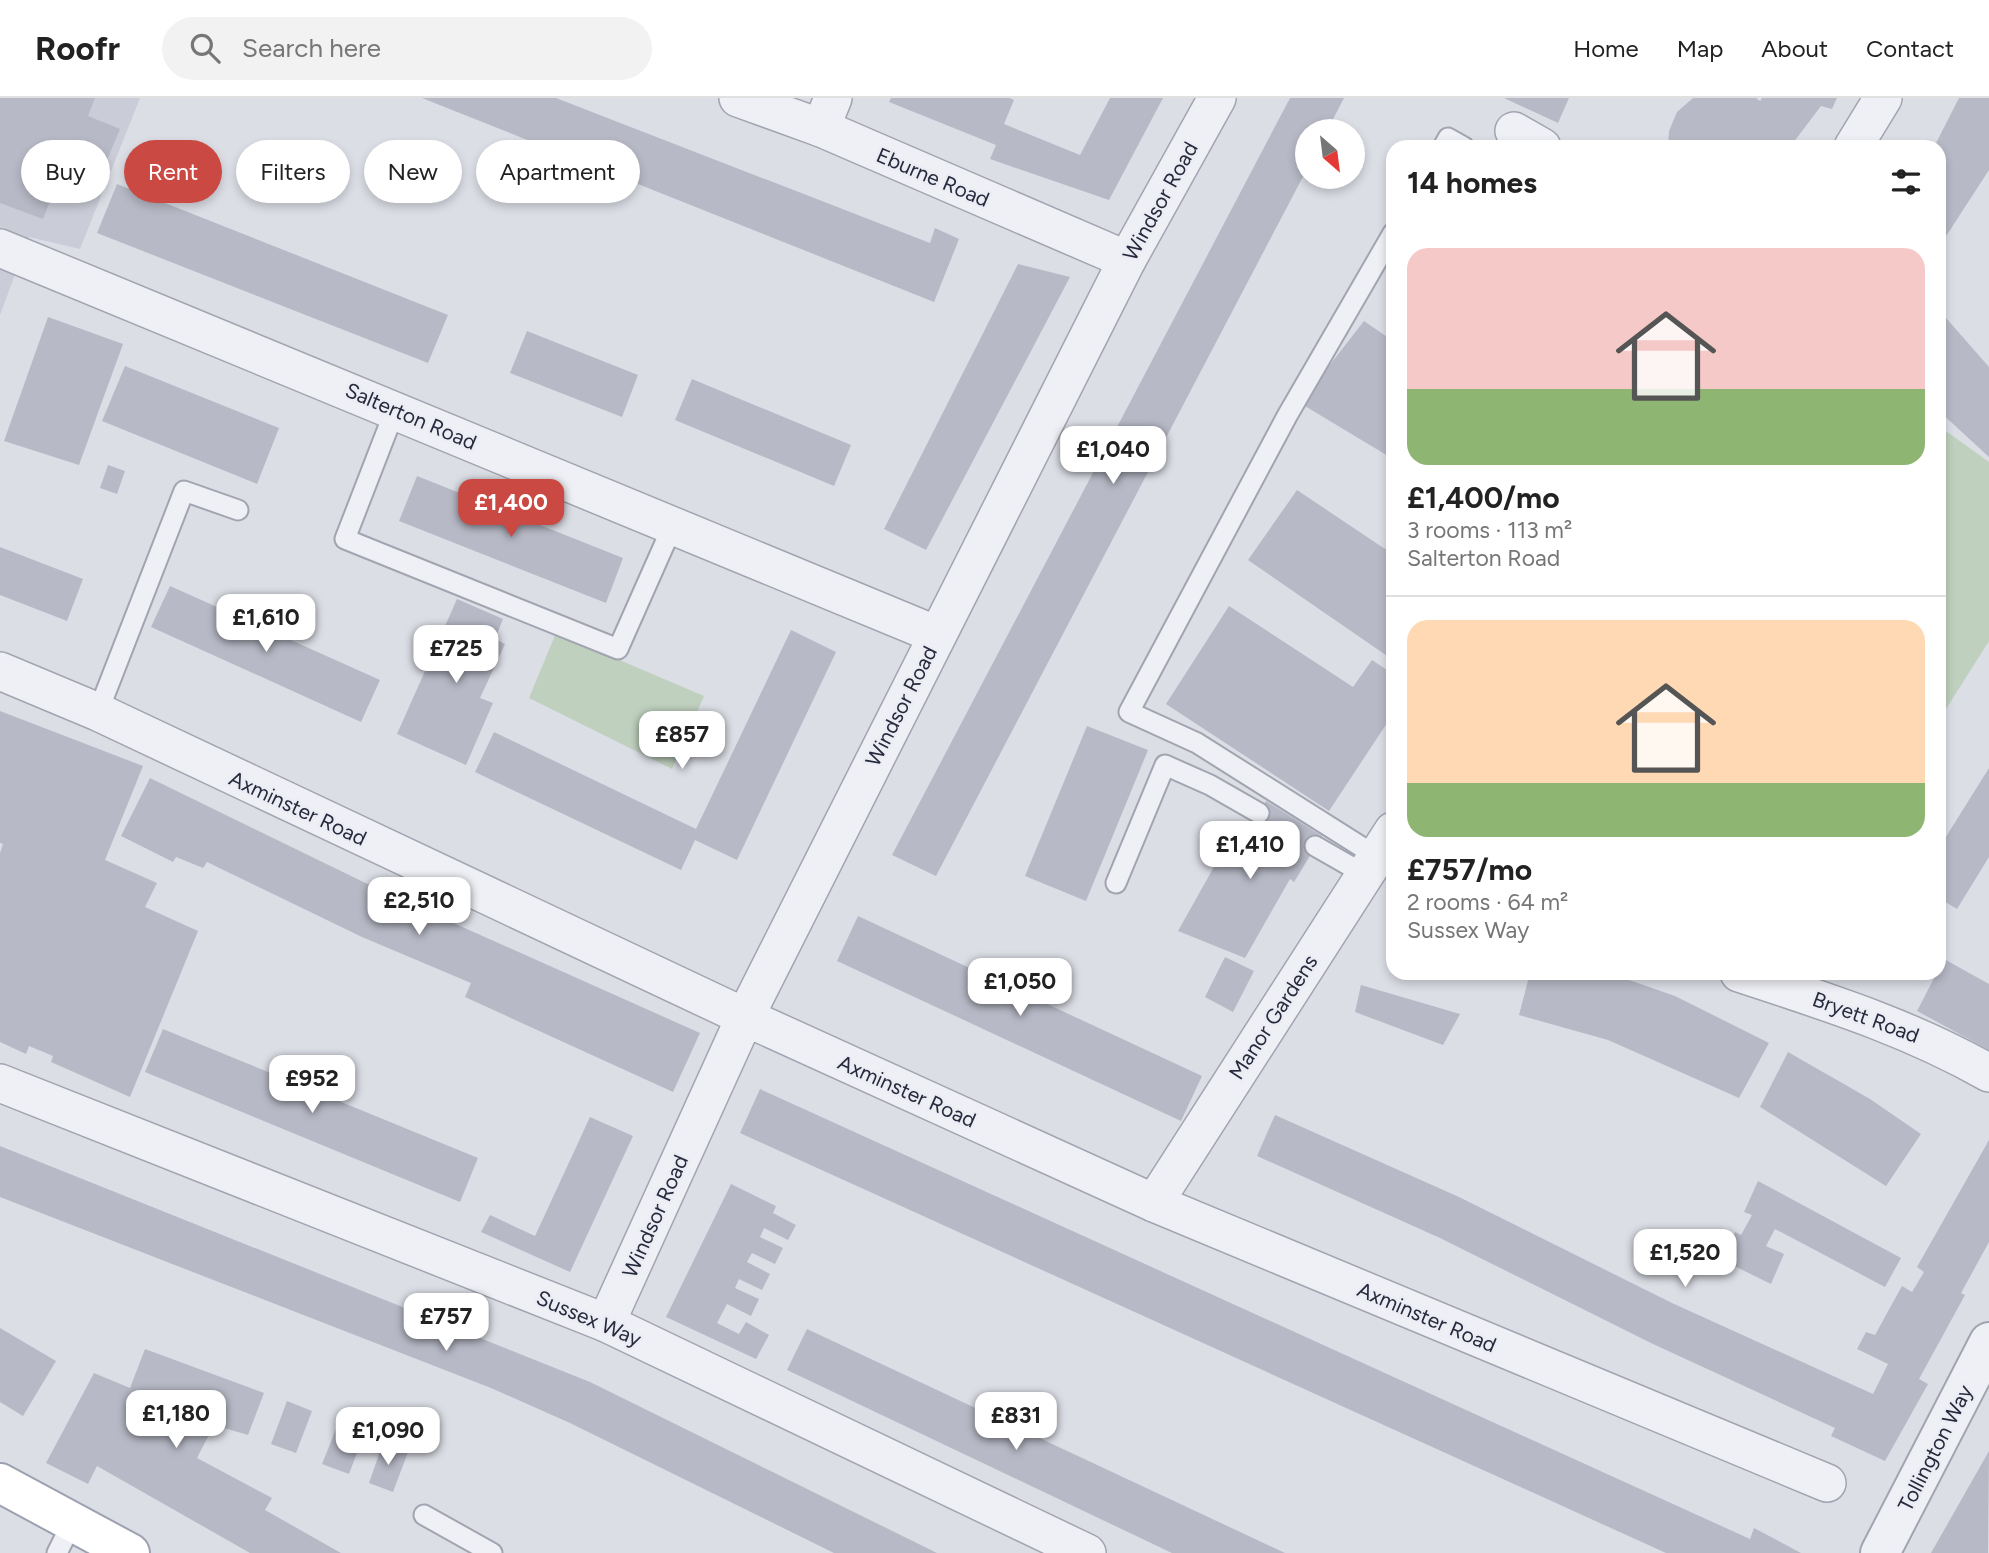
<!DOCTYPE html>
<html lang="en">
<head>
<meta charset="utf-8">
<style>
  :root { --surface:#fff; --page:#f2f2f2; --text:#222; --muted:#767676; --line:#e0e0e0; --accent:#ca4942 }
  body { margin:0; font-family:Figtree,sans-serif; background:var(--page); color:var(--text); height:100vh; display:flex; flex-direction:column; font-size:26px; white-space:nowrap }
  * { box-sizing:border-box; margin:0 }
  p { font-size:23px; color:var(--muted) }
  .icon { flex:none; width:38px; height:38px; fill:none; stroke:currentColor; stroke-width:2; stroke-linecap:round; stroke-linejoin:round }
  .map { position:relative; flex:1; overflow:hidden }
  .details { position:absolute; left:1386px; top:42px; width:560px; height:840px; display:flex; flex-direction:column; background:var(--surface); border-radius:21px; box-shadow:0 4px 10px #0003 }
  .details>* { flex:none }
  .top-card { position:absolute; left:21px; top:42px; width:665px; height:63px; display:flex; gap:14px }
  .needle { width:46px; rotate:152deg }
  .controls { position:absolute; left:1295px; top:21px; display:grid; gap:14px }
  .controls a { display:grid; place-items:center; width:70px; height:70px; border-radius:50%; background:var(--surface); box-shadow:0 4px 10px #0003; font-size:35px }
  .price { position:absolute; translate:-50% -60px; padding:0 16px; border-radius:14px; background:#fff; color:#222; font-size:23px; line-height:46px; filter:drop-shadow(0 2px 4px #0008) }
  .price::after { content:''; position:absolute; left:50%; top:42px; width:21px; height:16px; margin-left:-10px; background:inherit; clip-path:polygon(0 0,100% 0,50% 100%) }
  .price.on { background:var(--accent); color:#fff }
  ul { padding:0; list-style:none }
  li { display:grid; align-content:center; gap:14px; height:371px; padding:0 21px }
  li+li { border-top:2px solid var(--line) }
  li span { display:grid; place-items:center; height:217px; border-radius:21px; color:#555 }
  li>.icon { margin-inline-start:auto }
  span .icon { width:126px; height:126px; fill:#fffc; stroke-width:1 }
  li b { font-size:30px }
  h2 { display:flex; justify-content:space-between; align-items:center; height:84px; padding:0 21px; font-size:30px }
  .pill { padding:0 24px; border-radius:32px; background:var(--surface); box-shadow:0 4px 10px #0003; font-size:24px; line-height:63px }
  .pill.on { background:var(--accent); color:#fff }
  header { display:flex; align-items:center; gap:42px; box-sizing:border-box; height:98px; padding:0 35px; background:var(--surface); border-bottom:2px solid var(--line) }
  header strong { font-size:33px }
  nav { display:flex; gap:38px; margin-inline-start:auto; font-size:24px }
  .search { width:490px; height:63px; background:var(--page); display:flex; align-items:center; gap:18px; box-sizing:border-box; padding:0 24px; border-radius:38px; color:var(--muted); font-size:26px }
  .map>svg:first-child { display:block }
  .built { fill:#cacdd8 }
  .green { fill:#bfd0be }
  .building { fill:#b7b9c6 }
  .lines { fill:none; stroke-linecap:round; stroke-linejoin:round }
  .service-casing { stroke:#a2a4b0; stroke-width:23 }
  .minor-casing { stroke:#a2a4b0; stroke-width:40 }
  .tertiary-casing { stroke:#a2a4b0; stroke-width:42 }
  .primary-casing { stroke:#9ca0b1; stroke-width:42 }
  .service { stroke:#eff0f5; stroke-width:19 }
  .minor { stroke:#eff0f5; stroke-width:37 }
  .tertiary { stroke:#eff0f5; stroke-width:38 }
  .primary { stroke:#fff; stroke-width:38 }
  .labels { text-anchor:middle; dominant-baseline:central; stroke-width:5; stroke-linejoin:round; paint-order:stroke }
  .street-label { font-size:21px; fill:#262a3c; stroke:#ecedf4 }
</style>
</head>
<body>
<header>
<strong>Roofr</strong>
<div class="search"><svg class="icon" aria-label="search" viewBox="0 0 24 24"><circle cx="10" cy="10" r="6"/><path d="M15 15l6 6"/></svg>Search here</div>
<nav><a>Home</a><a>Map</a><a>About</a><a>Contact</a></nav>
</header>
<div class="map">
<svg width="1989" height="1455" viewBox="0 0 1989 1455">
  <rect width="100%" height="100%" fill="#dcdee6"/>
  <path class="built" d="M 0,0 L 140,0 L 80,151 L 29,139 L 0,217 Z"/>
  <g class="green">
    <path d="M 1939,328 L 1989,364 L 1989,543 L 1939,622 Z"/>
    <path d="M 556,535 L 704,598 L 672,671 L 529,600 Z"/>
  </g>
  <g class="building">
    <path d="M 0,0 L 95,0 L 88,18 L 120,31 L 107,62 L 72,47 L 43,121 L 0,105 Z"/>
    <path d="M 422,0 L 556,0 L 930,145 L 935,130 L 959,141 L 934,204 Z"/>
    <path d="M 891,0 L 1010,0 L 1014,2 L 1004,26 L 1080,57 L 1110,0 L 1163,0 L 1109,102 L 990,61 L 996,47 L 889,4 Z"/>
    <path d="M 1290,0 L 1344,0 L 1327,33 L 1307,33 L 1307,71 L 936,778 L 892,757 Z"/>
    <path d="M 1504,0 L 1569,0 L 1558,25 Z"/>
    <path d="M 1693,0 L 1756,0 L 1760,3 L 1762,0 L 1837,0 L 1832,11 L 1821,8 L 1790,49 L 1668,49 L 1669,33 L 1677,14 Z"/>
    <path d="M 1959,0 L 1989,0 L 1989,72 L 1939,149 L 1939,49 L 1934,49 Z"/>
    <path d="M 117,86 L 448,217 L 428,265 L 97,135 Z"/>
    <path d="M 1018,166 L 1070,179 L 926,452 L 884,431 Z"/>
    <path d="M 1939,212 L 1989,269 L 1989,359 L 1939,313 Z"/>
    <path d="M 48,219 L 123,246 L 79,367 L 4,343 Z"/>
    <path d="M 1364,223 L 1393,243 L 1393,361 L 1300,305 Z"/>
    <path d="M 527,233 L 638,277 L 622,319 L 510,275 Z"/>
    <path d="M 125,268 L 279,330 L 257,386 L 102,323 Z"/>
    <path d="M 692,281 L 851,347 L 834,388 L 675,322 Z"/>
    <path d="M 108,367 L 125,373 L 117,396 L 100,390 Z"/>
    <path d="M 417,378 L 623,460 L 606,505 L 399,423 Z"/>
    <path d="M 1297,392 L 1385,451 L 1393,441 L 1393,562 L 1248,462 Z"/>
    <path d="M 0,449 L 83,481 L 67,523 L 0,497 Z"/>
    <path d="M 170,488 L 380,582 L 361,624 L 151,529 Z"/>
    <path d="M 457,501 L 503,521 L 495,541 L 505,546 L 480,600 L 493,605 L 466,667 L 397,636 Z"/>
    <path d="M 1229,508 L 1353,589 L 1372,562 L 1393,576 L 1393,616 L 1329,713 L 1166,606 Z"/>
    <path d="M 791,532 L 836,554 L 737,762 L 695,742 L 681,772 L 475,674 L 494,634 L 696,731 Z"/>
    <path d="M 0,613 L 143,668 L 105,762 L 157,785 L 145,809 L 198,833 L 130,999 L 51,964 L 53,958 L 29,948 L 26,956 L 0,944 L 0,755 L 3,746 L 0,745 Z"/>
    <path d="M 1087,628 L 1148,652 L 1086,803 L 1025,778 Z"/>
    <path d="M 1989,670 L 1989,759 L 1957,811 L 1939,800 L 1939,750 Z"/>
    <path d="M 150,680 L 382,793 L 700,935 L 673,994 L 465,899 L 471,885 L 362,839 L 207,764 L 203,770 L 176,759 L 173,764 L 121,738 Z"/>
    <path d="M 1266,703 L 1322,738 L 1294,784 L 1290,781 L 1245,860 L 1178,833 L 1229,742 L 1239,747 Z"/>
    <path d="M 858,818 L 1202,978 L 1181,1023 L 837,863 Z"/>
    <path d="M 1225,859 L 1254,873 L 1233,914 L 1205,899 Z"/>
    <path d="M 1944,861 L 1989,886 L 1989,952 L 1917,913 Z"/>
    <path d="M 1530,875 L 1609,875 L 1675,898 L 1769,945 L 1739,1000 L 1608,942 L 1519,917 Z"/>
    <path d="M 1361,887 L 1460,916 L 1443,947 L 1355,914 Z"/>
    <path d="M 163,931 L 478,1060 L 460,1104 L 145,974 Z"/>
    <path d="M 1788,954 L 1870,1001 L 1921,1036 L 1886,1088 L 1760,1009 Z"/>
    <path d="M 760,991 L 1750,1441 L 1754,1430 L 1801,1455 L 1666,1455 L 740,1035 Z"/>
    <path d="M 1275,1017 L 1459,1099 L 1672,1205 L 1873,1296 L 1888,1266 L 1857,1251 L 1866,1234 L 1875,1237 L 1902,1188 L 1912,1194 L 1924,1174 L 1917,1169 L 1989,1042 L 1989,1144 L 1961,1195 L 1965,1197 L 1919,1281 L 1928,1286 L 1885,1363 L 1831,1338 L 1835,1330 L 1653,1246 L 1440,1140 L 1257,1058 Z"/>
    <path d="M 590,1019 L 633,1038 L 570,1174 L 481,1134 L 490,1117 L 535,1138 Z"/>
    <path d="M 0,1048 L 590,1284 L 937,1455 L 834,1455 L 570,1325 L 491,1290 L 0,1099 Z"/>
    <path d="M 1758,1083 L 1901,1160 L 1885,1189 L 1775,1131 L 1766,1148 L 1784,1156 L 1771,1186 L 1722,1162 L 1735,1134 L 1741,1137 L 1752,1117 L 1744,1114 Z"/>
    <path d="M 731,1086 L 776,1108 L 773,1115 L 796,1127 L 788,1142 L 764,1130 L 760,1139 L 783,1150 L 775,1166 L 752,1155 L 747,1164 L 770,1176 L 762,1192 L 739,1181 L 735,1190 L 759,1201 L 751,1218 L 727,1206 L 717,1225 L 739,1236 L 746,1224 L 769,1237 L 756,1261 L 666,1219 Z"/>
    <path d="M 0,1230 L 56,1263 L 23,1318 L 0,1304 Z"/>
    <path d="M 807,1231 L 1285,1455 L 1172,1455 L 787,1272 Z"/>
    <path d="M 145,1251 L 264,1295 L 248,1337 L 214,1327 L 197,1360 L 272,1400 L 265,1412 L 341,1455 L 250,1455 L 97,1368 L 88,1386 L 46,1365 L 94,1275 L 130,1290 Z"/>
    <path d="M 287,1303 L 312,1313 L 296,1355 L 271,1346 Z"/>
    <path d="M 338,1326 L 364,1336 L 349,1376 L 322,1366 Z"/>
    <path d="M 383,1345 L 408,1354 L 393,1394 L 369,1385 Z"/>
    <path d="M 1989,1353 L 1988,1455 L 1931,1455 Z"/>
  </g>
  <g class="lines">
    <defs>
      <g id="service">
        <path d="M 1443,49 L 1448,40 L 1464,49"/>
        <path d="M 395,312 L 345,441 L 618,551 L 673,427"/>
        <path d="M 98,614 L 184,393 L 238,412"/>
        <path d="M 1315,748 L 1364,776"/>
        <path d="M 1376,758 L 1197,645 L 1129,614 L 1287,318 L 1393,135"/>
        <path d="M 1116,785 L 1165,667 L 1210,687 L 1259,715"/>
        <path d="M 424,1417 L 492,1455"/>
        <path d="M 57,1455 L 73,1423"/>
      </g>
      <g id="minor">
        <path d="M 738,0 L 821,30 L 1127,162"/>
        <path d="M 821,30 L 833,0"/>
        <path d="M 1514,33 L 1542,49"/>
        <path d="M 1853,49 L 1883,0"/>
        <path d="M 0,150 L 937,537"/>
        <path d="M 0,573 L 98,614 L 745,919 L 1154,1105 L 1827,1385"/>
        <path d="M 1739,875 C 1827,904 1908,929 1989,975"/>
        <path d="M 0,985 L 606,1225 L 1087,1455"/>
        <path d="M 1154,1105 L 1393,733"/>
        <path d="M 606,1225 L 745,919 L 1127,162 L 1217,0"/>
      </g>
      <path id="tertiary" d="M 1880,1455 L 1989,1244"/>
      <path id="primary" d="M 0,1385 L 130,1455"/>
    </defs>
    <use href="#service" class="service-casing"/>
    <use href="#minor" class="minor-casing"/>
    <use href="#tertiary" class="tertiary-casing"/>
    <use href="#primary" class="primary-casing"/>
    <use href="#service" class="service"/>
    <use href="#minor" class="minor"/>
    <use href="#tertiary" class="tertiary"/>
    <use href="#primary" class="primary"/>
  </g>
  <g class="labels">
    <g class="street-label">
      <text transform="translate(933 79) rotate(23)">Eburne Road</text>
      <text transform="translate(1160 103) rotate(-61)">Windsor Road</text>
      <text transform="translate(411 318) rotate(23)">Salterton Road</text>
      <text transform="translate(901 608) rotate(-63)">Windsor Road</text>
      <text transform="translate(298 710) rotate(25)">Axminster Road</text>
      <text transform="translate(1273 919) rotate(-57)">Manor Gardens</text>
      <text transform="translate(1866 919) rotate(20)">Bryett Road</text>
      <text transform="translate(907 993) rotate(24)">Axminster Road</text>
      <text transform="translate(655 1118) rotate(-66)">Windsor Road</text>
      <text transform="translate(1427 1219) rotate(23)">Axminster Road</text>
      <text transform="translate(589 1220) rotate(23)">Sussex Way</text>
      <text transform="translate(1935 1350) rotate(-63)">Tollington Way</text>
    </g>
  </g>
</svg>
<div class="controls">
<a><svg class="needle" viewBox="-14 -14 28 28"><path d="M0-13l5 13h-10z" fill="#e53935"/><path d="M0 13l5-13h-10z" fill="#767676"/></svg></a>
</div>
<b class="price" style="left:1113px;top:388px">£1,040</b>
<b class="price on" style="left:511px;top:441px">£1,400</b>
<b class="price" style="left:266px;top:556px">£1,610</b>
<b class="price" style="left:456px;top:587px">£725</b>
<b class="price" style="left:682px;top:673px">£857</b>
<b class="price" style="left:1250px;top:783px">£1,410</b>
<b class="price" style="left:419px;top:839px">£2,510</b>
<b class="price" style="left:1020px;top:920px">£1,050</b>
<b class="price" style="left:312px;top:1017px">£952</b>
<b class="price" style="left:1685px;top:1191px">£1,520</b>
<b class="price" style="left:446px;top:1255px">£757</b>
<b class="price" style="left:176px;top:1352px">£1,180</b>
<b class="price" style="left:1016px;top:1354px">£831</b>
<b class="price" style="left:388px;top:1369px">£1,090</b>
<div class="top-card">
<a class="pill">Buy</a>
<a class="pill on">Rent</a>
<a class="pill">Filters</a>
<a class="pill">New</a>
<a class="pill">Apartment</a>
</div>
<section class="details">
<h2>14 homes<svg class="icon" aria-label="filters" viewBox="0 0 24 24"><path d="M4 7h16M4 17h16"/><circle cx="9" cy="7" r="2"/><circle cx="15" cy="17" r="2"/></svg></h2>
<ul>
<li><span style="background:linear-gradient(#f6c9c9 65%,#8fb573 0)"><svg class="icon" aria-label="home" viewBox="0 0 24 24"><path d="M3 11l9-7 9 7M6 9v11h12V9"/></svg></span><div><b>£1,400/mo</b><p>3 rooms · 113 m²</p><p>Salterton Road</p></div></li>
<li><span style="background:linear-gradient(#ffd9b3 75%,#8fb573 0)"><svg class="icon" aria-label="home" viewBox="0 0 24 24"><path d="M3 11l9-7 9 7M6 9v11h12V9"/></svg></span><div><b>£757/mo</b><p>2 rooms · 64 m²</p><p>Sussex Way</p></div></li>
</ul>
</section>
</div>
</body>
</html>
